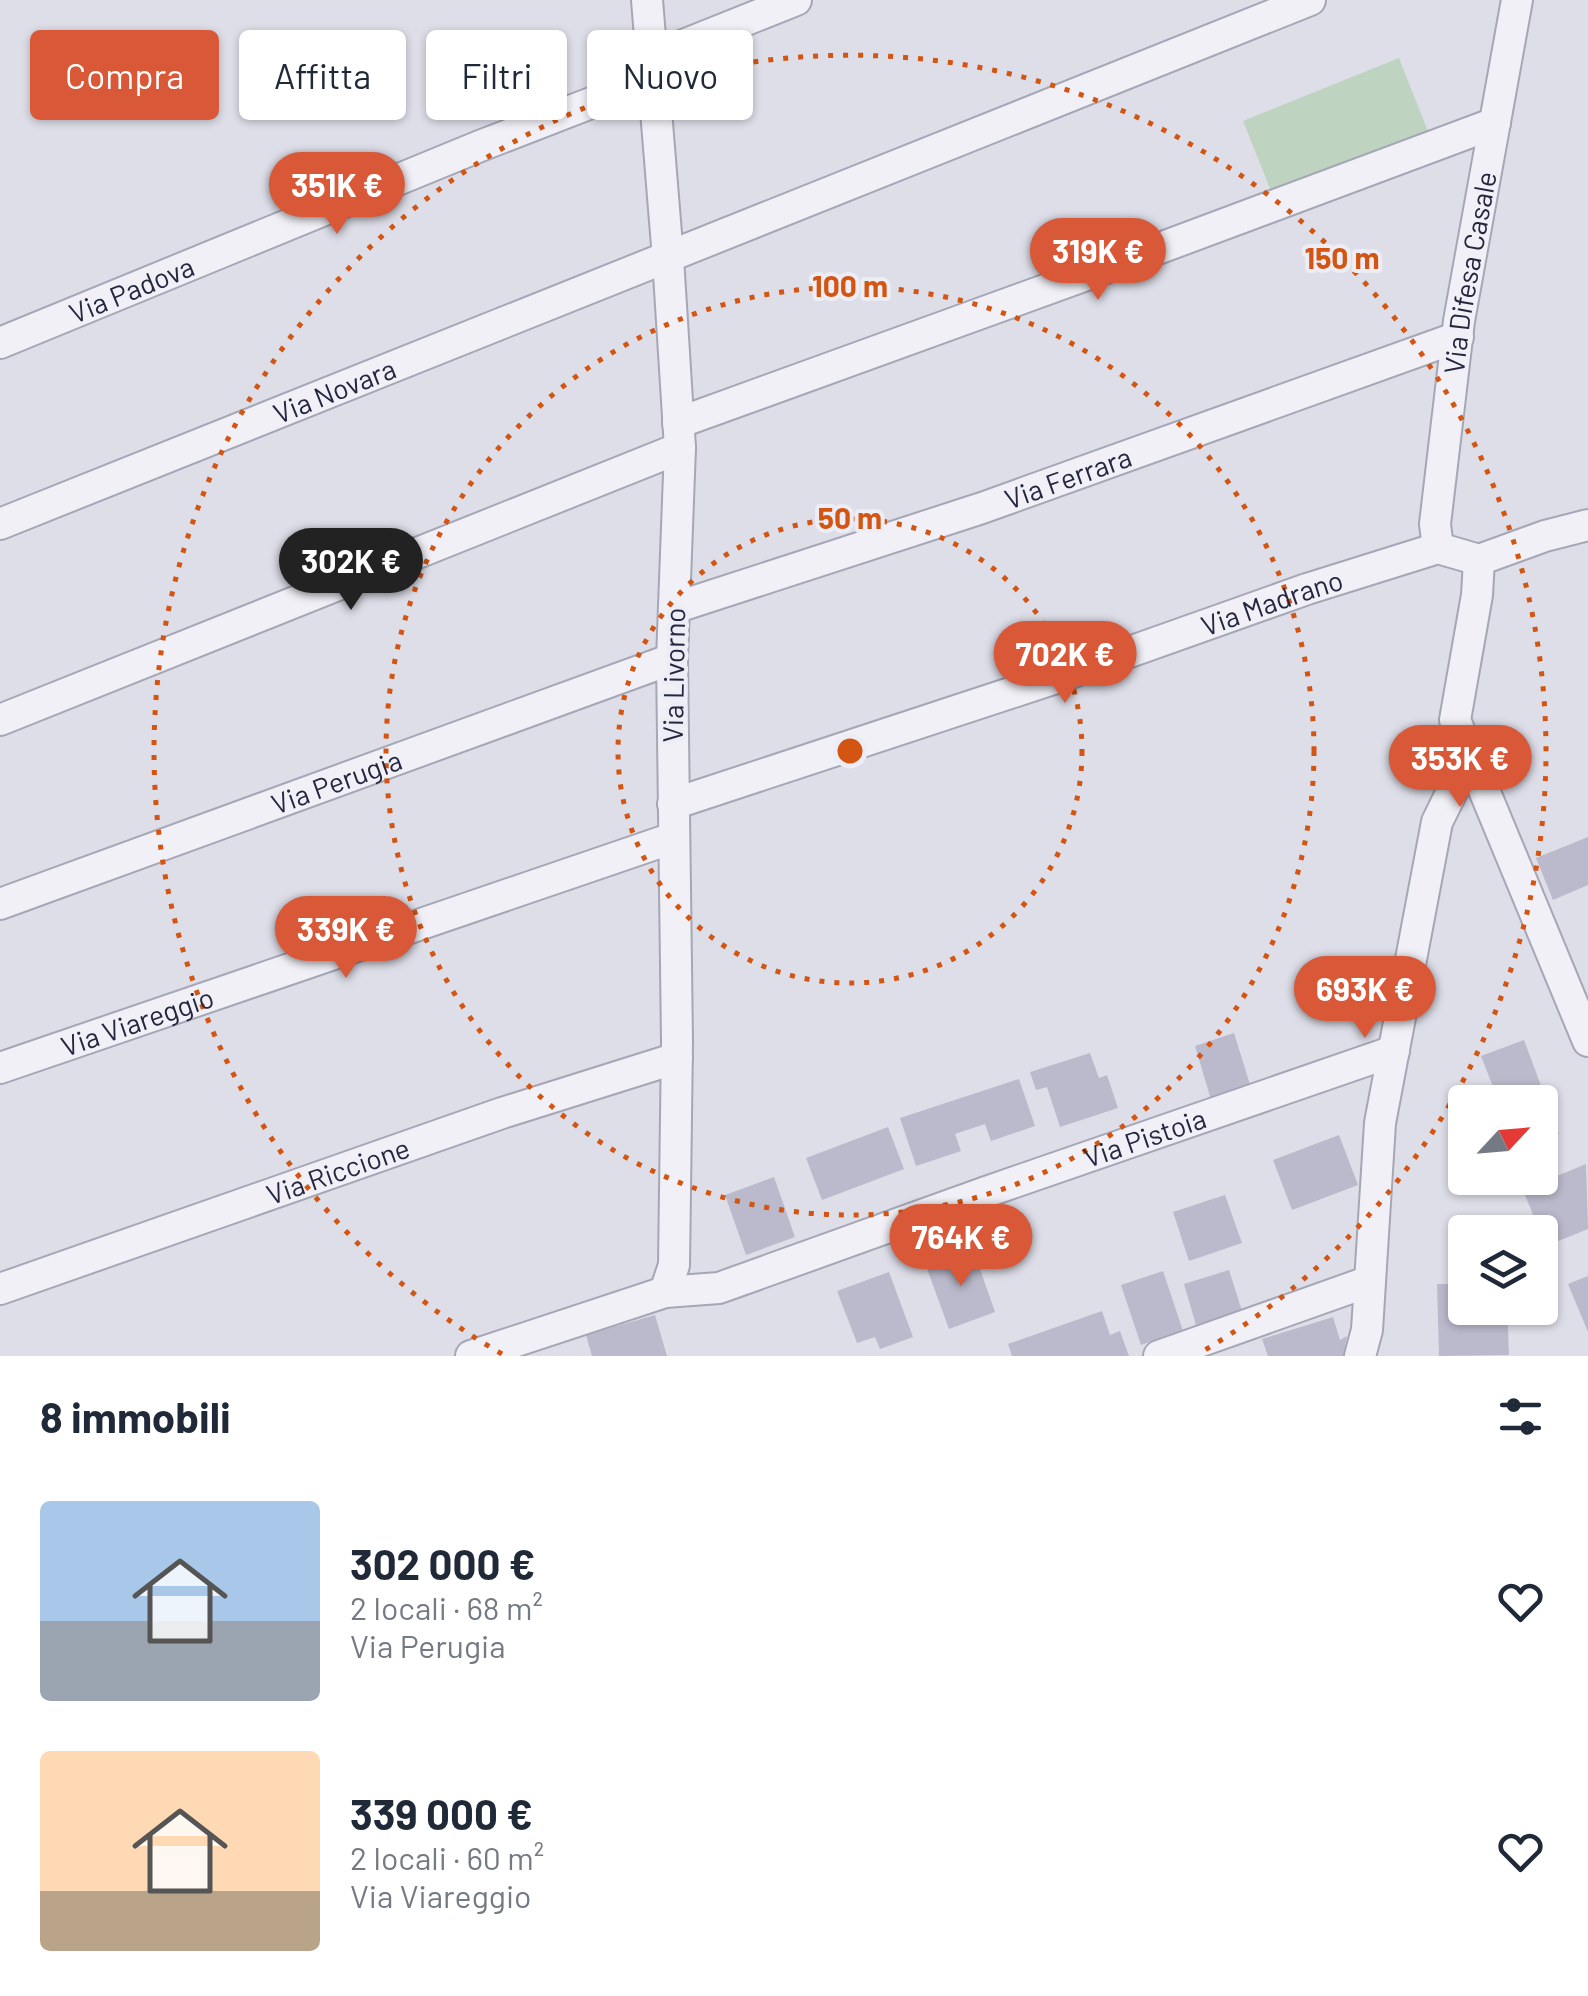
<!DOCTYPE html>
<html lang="it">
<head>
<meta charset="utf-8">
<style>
  :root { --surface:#fff; --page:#f2f2f3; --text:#1f2937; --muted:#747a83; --accent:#d95837 }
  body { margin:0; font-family:Barlow,sans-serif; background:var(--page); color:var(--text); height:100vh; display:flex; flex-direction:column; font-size:38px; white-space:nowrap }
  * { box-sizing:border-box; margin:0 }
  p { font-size:32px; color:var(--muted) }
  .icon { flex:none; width:55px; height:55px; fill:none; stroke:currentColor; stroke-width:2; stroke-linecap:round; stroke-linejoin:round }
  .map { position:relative; height:1356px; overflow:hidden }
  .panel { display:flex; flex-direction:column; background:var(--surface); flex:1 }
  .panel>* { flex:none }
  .guide { position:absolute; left:30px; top:30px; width:1000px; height:90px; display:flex; gap:20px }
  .needle { width:65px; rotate:64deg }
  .tools { position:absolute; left:1448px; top:1085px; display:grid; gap:20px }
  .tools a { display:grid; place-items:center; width:110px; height:110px; border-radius:10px; background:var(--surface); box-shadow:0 2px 8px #0004; font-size:50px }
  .price { position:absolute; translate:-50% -85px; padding:0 22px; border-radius:35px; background:var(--accent); color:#fff; font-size:32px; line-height:65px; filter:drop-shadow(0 2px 5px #0008) }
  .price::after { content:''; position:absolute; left:50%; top:60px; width:30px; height:22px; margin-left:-15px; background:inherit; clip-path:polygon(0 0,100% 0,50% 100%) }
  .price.selected { background:#222; color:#fff }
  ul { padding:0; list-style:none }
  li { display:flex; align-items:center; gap:30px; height:250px; padding:0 40px }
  li span { display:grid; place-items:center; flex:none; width:280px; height:200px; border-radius:10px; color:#555 }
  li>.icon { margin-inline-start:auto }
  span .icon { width:120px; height:120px; fill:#fffc; stroke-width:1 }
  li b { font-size:42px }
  h2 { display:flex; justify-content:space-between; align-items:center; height:120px; padding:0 40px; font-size:42px }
  .tag { padding:0 35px; border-radius:10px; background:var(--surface); box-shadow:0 2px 8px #0004; font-size:35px; line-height:90px }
  .tag.selected { background:var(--accent); color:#fff }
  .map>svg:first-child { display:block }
  .green { fill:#bed3c0 }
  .building { fill:#babacc }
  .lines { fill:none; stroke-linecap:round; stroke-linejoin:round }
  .minor-casing { stroke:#a6a7b6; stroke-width:34 }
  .minor { stroke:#f0f0f6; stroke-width:30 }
  .ring { fill:none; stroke:#d45411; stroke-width:5; stroke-dasharray:5 10 }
  .labels { text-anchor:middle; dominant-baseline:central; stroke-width:8; stroke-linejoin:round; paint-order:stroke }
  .street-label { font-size:28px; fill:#252640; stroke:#ededf6 }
  .centre { fill:#d45411; stroke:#ededf6; stroke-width:5 }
  .ring-label { font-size:30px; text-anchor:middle; font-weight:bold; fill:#d45411; stroke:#ededf6; stroke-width:8; stroke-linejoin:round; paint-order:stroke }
</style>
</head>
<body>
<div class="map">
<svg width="1588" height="1356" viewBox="0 0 1588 1356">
  <rect width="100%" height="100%" fill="#dddee8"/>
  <path class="green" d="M 1399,58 L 1429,134 L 1273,196 L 1243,121 Z"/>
  <g class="building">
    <path d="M 1588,837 L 1588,885 L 1553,900 L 1536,858 Z"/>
    <path d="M 1234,1033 L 1252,1091 L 1212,1103 L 1195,1046 Z"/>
    <path d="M 1524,1040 L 1559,1134 L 1540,1141 L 1540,1102 L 1499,1102 L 1481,1056 Z"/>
    <path d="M 1090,1053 L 1099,1078 L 1107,1075 L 1118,1108 L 1060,1127 L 1047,1087 L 1036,1090 L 1030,1072 Z"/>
    <path d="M 1019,1079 L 1035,1126 L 991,1141 L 985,1124 L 955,1134 L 961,1151 L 916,1166 L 900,1118 Z"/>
    <path d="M 888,1127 L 904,1169 L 822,1200 L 806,1158 Z"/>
    <path d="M 1339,1135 L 1358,1185 L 1292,1210 L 1273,1160 Z"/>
    <path d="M 1586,1164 L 1588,1229 L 1546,1246 L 1523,1190 Z"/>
    <path d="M 774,1177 L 795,1237 L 746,1255 L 725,1195 Z"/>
    <path d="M 1225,1195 L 1242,1243 L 1189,1261 L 1173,1212 Z"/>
    <path d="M 973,1249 L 995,1312 L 949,1329 L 926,1266 Z"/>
    <path d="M 1454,1250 L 1465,1250 L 1465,1308 L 1507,1308 L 1509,1355 L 1439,1356 L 1437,1284 L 1455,1284 Z"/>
    <path d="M 1229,1270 L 1242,1311 L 1196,1325 L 1184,1284 Z"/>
    <path d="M 1163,1271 L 1183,1331 L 1141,1345 L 1121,1285 Z"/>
    <path d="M 889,1272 L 913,1337 L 880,1349 L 875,1337 L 857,1343 L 837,1291 Z"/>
    <path d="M 1588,1276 L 1588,1332 L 1568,1284 Z"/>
    <path d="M 1102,1311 L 1110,1335 L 1120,1331 L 1129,1356 L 1012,1356 L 1008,1344 Z"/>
    <path d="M 655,1315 L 667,1356 L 592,1356 L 586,1335 Z"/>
    <path d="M 1333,1317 L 1340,1340 L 1347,1336 L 1343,1356 L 1268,1356 L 1262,1339 Z"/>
  </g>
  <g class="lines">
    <defs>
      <g id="minor">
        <path d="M 647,0 L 668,258 L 680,448 L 672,659 L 677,1042 L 674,1265 L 665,1292"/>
        <path d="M 651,58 L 796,0"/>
        <path id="s1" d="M 0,343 L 480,146 L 653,79"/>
        <path d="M 678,423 L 1136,257 L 1495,123"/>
        <path id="s2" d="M 0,524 L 1310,0"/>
        <path id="s3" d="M 1438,548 L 1435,524 L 1459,321 L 1517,0"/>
        <path d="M 1479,560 L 1477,595 L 1455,720 L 1588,1041"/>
        <path id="s4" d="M 674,608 L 982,508 L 1458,337"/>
        <path d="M 0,720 L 680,448"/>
        <path id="s5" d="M 673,804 L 1062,676 L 1307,589 L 1438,548 L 1479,560 L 1545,536 L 1588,525"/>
        <path id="s6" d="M 0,904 L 672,659"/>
        <path id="s7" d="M 0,1068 L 673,838"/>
        <path id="s8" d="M 0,1289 L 502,1113 L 677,1058"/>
        <path id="s9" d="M 471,1356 L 665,1292 L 719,1288 L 986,1192 L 1394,1051"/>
        <path d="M 1159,1356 L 1370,1281"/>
        <path d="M 1360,1356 L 1367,1330 L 1380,1123 L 1437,822 L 1470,755"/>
      </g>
    </defs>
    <use href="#minor" class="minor-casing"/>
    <use href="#minor" class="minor"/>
  </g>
  <g class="ring">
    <circle cx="850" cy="751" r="232"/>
    <circle cx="850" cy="751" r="464"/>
    <path d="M502 1354A696 696 0 1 1 1198 1354"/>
  </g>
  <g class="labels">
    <g class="street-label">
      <text stroke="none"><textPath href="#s3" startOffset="278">Via Difesa Casale</textPath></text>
      <text stroke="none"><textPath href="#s1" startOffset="142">Via Padova</textPath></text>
      <text stroke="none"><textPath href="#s2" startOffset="360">Via Novara</textPath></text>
      <text stroke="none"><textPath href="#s4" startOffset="415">Via Ferrara</textPath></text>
      <text stroke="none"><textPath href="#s5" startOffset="632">Via Madrano</textPath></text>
      <text transform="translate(673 675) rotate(-89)">Via Livorno</text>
      <text stroke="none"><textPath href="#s6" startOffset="358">Via Perugia</textPath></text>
      <text stroke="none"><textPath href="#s7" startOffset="145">Via Viareggio</textPath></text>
      <text stroke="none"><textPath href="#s9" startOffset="710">Via Pistoia</textPath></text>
      <text stroke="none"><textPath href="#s8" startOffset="358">Via Riccione</textPath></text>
    </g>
  </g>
  <circle cx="850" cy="751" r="15" class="centre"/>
  <g class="ring-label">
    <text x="1342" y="269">150 m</text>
    <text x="850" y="297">100 m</text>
    <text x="850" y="529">50 m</text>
  </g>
</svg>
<div class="tools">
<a><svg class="needle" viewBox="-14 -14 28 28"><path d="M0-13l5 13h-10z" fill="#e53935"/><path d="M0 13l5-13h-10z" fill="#747a83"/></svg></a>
<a><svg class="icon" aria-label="layers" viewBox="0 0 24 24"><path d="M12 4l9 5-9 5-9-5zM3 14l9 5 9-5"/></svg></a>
</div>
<b class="price" style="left:337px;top:237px">351K €</b>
<b class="price" style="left:1098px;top:303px">319K €</b>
<b class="price selected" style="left:351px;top:613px">302K €</b>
<b class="price" style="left:1065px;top:706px">702K €</b>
<b class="price" style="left:1460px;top:810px">353K €</b>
<b class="price" style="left:346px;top:981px">339K €</b>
<b class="price" style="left:1365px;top:1041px">693K €</b>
<b class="price" style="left:961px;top:1289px">764K €</b>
<div class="guide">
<a class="tag selected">Compra</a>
<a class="tag">Affitta</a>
<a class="tag">Filtri</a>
<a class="tag">Nuovo</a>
</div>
</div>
<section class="panel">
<h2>8 immobili<svg class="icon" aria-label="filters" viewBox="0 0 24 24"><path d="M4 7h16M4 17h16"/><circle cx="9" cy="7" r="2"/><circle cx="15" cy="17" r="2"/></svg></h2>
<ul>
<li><span style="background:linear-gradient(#a9c7e8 60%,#9aa5b1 0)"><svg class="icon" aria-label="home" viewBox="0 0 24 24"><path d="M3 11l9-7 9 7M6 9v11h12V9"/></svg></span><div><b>302 000 €</b><p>2 locali · 68 m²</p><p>Via Perugia</p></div><svg class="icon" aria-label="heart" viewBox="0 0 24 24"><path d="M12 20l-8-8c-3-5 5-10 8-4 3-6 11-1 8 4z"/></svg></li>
<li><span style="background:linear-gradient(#ffd9b3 70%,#b9a48a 0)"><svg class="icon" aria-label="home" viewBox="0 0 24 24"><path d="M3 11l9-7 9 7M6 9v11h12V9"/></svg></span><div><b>339 000 €</b><p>2 locali · 60 m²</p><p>Via Viareggio</p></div><svg class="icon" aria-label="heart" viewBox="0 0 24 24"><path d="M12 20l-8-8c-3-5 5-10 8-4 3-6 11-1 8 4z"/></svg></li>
</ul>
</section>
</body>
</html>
